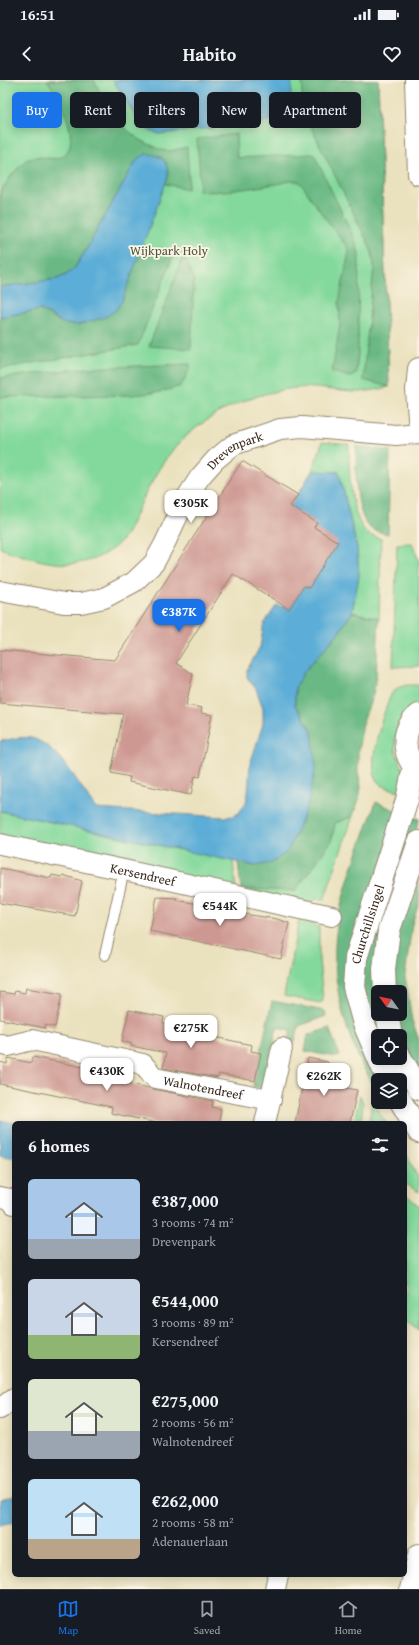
<!DOCTYPE html>
<html lang="en">
<head>
<meta charset="utf-8">
<style>
  :root { --surface:#171b24; --page:#242831; --text:#f1f3f6; --muted:#9ea1a6; --line:#363941; --accent:#1a73e8 }
  body { margin:0; font-family:"Gentium Book Plus",serif; background:var(--page); color:var(--text); height:100vh; display:flex; flex-direction:column; font-size:15px; white-space:nowrap }
  * { box-sizing:border-box; margin:0 }
  p { font-size:13px; color:var(--muted) }
  .icon { flex:none; width:22px; height:22px; fill:none; stroke:currentColor; stroke-width:2; stroke-linecap:round; stroke-linejoin:round }
  .map { position:relative; flex:1; overflow:hidden }
  .sheet { position:absolute; left:12px; top:1041px; width:395px; height:456px; display:flex; flex-direction:column; background:var(--surface); border-radius:6px; box-shadow:0 2px 10px #0003 }
  .sheet>* { flex:none }
  .top-card { position:absolute; left:12px; top:12px; width:395px; height:36px; display:flex; gap:8px }
  .needle { width:26px; rotate:303deg }
  .buttons { position:absolute; left:371px; top:905px; display:grid; gap:8px }
  .buttons a { display:grid; place-items:center; width:36px; height:36px; border-radius:6px; background:var(--surface); box-shadow:0 2px 10px #0003; font-size:20px }
  .price { position:absolute; translate:-50% -34px; padding:0 9px; border-radius:8px; background:#fff; color:#222; font-size:13px; line-height:26px; filter:drop-shadow(0 1px 2px #0008) }
  .price::after { content:''; position:absolute; left:50%; top:24px; width:12px; height:9px; margin-left:-6px; background:inherit; clip-path:polygon(0 0,100% 0,50% 100%) }
  .price.on { background:var(--accent); color:#fff }
  ul { padding:0; list-style:none }
  li { display:flex; align-items:center; gap:12px; height:100px; padding:0 16px }
  li span { display:grid; place-items:center; flex:none; width:112px; height:80px; border-radius:6px; color:#555 }
  li>.icon { margin-inline-start:auto }
  span .icon { width:48px; height:48px; fill:#fffc; stroke-width:1 }
  li b { font-size:17px }
  h2 { display:flex; justify-content:space-between; align-items:center; height:48px; padding:0 16px; font-size:17px }
  .pill { padding:0 14px; border-radius:6px; background:var(--surface); box-shadow:0 2px 10px #0003; font-size:14px; line-height:36px }
  .pill.on { background:var(--accent); color:#fff }
  .status { display:flex; justify-content:space-between; align-items:center; height:28px; padding:0 20px; background:var(--surface); direction:ltr }
  .status svg { height:11px; fill:currentColor }
  header { display:flex; justify-content:space-between; align-items:center; height:52px; padding:0 16px; background:var(--surface); font-size:18px; font-weight:700 }
  .menu { display:flex; justify-content:space-around; align-items:center; height:56px; border-top:1px solid var(--line); background:var(--surface); font-size:11px; color:var(--muted) }
  .menu a { display:grid; justify-items:center; gap:2px }
  .menu .on { color:var(--accent) }
  .map>svg:first-child { display:block }
  .green { fill:#83d99c; stroke:#5f825d }
  .forest { fill:#6ab984; stroke:#527251 }
  .water { fill:#5cadd7; stroke:#4c6c7a }
  .building { fill:#cd9892 }
  .lines { fill:none; stroke-linecap:round; stroke-linejoin:round }
  .service-casing { stroke:#92866e; stroke-width:12 }
  .minor-casing { stroke:#92866e; stroke-width:22 }
  .tertiary-casing { stroke:#92866e; stroke-width:24 }
  .service { stroke:#fff; stroke-width:10 }
  .minor { stroke:#fff; stroke-width:20 }
  .tertiary { stroke:#fff; stroke-width:22 }
  .labels { text-anchor:middle; dominant-baseline:central; stroke-width:3.5; stroke-linejoin:round; paint-order:stroke }
  .park-label { font-size:13px; fill:#4d563e; stroke:#fcf5e5 }
  .street-label { font-size:13px; fill:#3b2a1e; stroke:#fcf5e5 }
</style>
</head>
<body>
<div class="status"><b>16:51</b><svg viewBox="0 0 49 12"><path d="M0 12V9h3v3zM5 12V6h3v6zM10 12V3h3v9zM15 12V0h3v12zM26 1h20v11H26zM47 4h2v5h-2z"/></svg></div>
<header><svg class="icon" aria-label="back" viewBox="0 0 24 24"><path d="M15 5l-7 7 7 7"/></svg>Habito<svg class="icon" aria-label="heart" viewBox="0 0 24 24"><path d="M12 20l-8-8c-3-5 5-10 8-4 3-6 11-1 8 4z"/></svg></header>
<div class="map">
<svg width="419" height="1509" viewBox="0 0 419 1509">
  <rect width="100%" height="100%" fill="#fcf5e5"/>
  <filter id="ink" filterUnits="userSpaceOnUse"><feTurbulence type="fractalNoise" baseFrequency=".025" numOctaves="2"/><feDisplacementMap in="SourceGraphic" scale="8" xChannelSelector="R" yChannelSelector="G"/><feConvolveMatrix kernelMatrix="1 2 1 2 8 2 1 2 1" color-interpolation-filters="sRGB"/></filter>
  <filter id="wash" filterUnits="userSpaceOnUse"><feTurbulence type="fractalNoise" baseFrequency=".012" numOctaves="4" result="noise"/><feDisplacementMap in="SourceGraphic" scale="16" xChannelSelector="R" yChannelSelector="G"/><feGaussianBlur stdDeviation="0.9" result="paint"/><feColorMatrix in="noise" values="0 0 0 0 0 0 0 0 0 0 0 0 0 0 0 0 0 1.4 0 .05"/><feComposite in="paint" operator="in"/></filter>
  <g filter="url(#wash)">
    <rect width="100%" height="100%" fill="#eae1be"/>
    <g class="green">
      <path d="M 0,0 L 378,0 L 389,307 C 379,309 362,313 353,312 C 334,311 315,306 295,308 C 246,314 194,339 165,380 C 148,404 138,432 124,458 C 88,497 44,484 0,468 Z"/>
      <path d="M 322,362 L 349,365 C 349,388 349,436 367,453 C 370,456 376,457 381,459 L 379,538 L 352,532 L 359,496 L 357,468 L 339,392 L 312,391 L 320,369 Z"/>
      <path d="M 412,463 L 419,481 L 419,586 L 393,587 L 397,464 Z"/>
      <path d="M 419,605 L 419,621 C 405,635 390,650 396,673 C 398,679 402,684 403,690 C 404,697 403,705 404,712 C 397,710 383,708 378,702 C 365,686 384,630 392,613 C 399,604 409,605 419,605 Z"/>
      <path d="M 0,731 L 233,781 L 236,809 L 0,758 Z"/>
      <path d="M 353,736 L 324,820 L 318,819 L 305,823 L 241,809 L 331,762 L 335,743 Z"/>
      <path d="M 300,834 L 305,835 L 314,846 L 319,847 L 319,880 L 323,921 L 320,923 L 284,916 Z"/>
      <path d="M 360,1015 L 363,1023 L 361,1043 L 354,1043 Z"/>
      <path d="M 372,1021 L 386,1043 L 369,1043 Z"/>
      <path d="M 405,1072 L 419,1100 L 419,1112 L 405,1104 Z"/>
      <path d="M 405,1116 L 410,1118 L 419,1126 L 419,1250 L 405,1238 Z"/>
    </g>
    <g class="forest">
      <path d="M 47,0 L 94,0 C 107,27 124,55 153,66 C 157,68 161,70 165,71 C 171,72 180,68 187,67 L 189,99 L 188,109 L 165,104 L 168,97 L 166,82 L 159,75 L 134,84 L 86,170 L 74,189 L 66,195 L 57,199 L 0,207 L 0,113 C 7,102 15,89 25,81 C 39,72 49,82 61,77 C 85,66 58,14 47,0 Z"/>
      <path d="M 302,0 L 378,0 L 389,307 L 363,300 L 374,186 L 372,173 L 369,165 L 307,39 L 302,20 Z"/>
      <path d="M 236,54 L 237,78 L 314,74 L 356,162 L 359,174 L 358,273 L 356,294 L 350,297 L 332,292 L 340,245 L 339,222 L 349,172 L 347,167 L 317,127 L 300,102 C 291,99 285,103 276,104 C 257,107 216,114 199,111 L 200,99 L 197,59 Z"/>
      <path d="M 140,170 L 174,174 L 138,265 L 0,289 L 0,237 L 41,230 L 59,241 L 122,221 Z"/>
      <path d="M 183,177 L 187,182 L 194,200 L 191,269 L 149,266 Z"/>
      <path d="M 190,284 L 190,289 L 181,306 L 161,312 L 134,315 L 0,317 L 0,298 L 85,288 Z"/>
      <path d="M 357,366 L 390,371 L 388,454 C 381,452 374,452 368,446 C 355,431 355,386 357,366 Z"/>
      <path d="M 352,532 L 379,538 L 376,598 L 373,614 L 363,642 L 358,672 L 358,692 L 361,706 L 359,719 L 353,736 L 335,743 L 331,762 L 295,811 L 241,809 L 238,782 L 255,786 L 312,651 L 295,625 L 295,608 L 304,592 L 339,552 Z"/>
      <path d="M 376,722 L 397,731 L 352,889 L 378,1000 L 378,1012 C 345,963 326,893 339,835 C 347,796 363,759 376,722 Z"/>
      <path d="M 408,735 L 419,739 L 419,741 L 383,841 L 378,934 L 385,954 L 372,955 L 364,918 L 364,876 Z"/>
      <path d="M 419,778 L 419,823 L 412,844 L 405,896 L 412,941 L 419,960 L 419,999 L 400,962 L 400,956 L 392,934 L 400,934 L 400,912 L 389,912 L 393,851 Z"/>
      <path d="M 272,921 L 325,931 L 326,936 L 299,946 L 294,964 L 288,963 L 291,950 L 277,947 L 264,1008 L 253,1006 Z"/>
      <path d="M 329,948 L 340,976 L 335,977 L 305,971 L 308,955 Z"/>
    </g>
    <g class="water">
      <path d="M 113,0 L 292,0 C 291,23 287,35 264,42 L 159,54 L 150,51 L 141,45 Z"/>
      <path d="M 146,74 C 161,74 169,82 168,97 L 122,221 L 115,231 L 105,237 L 78,245 L 65,244 L 41,230 L 0,237 L 0,207 L 57,199 L 66,195 L 74,189 L 86,170 L 134,84 L 137,79 Z"/>
      <path d="M 312,391 L 339,392 L 357,468 L 359,496 L 352,532 L 339,552 L 304,592 L 295,608 L 295,625 L 312,651 L 316,686 L 308,725 L 288,771 L 272,783 L 255,786 L 0,731 L 0,661 C 9,660 22,656 31,658 C 58,664 81,708 96,729 L 225,737 L 233,736 L 239,733 L 246,722 L 248,713 L 250,684 L 263,644 L 263,628 L 256,609 L 247,597 L 247,590 L 260,567 L 263,549 L 265,542 L 277,525 L 289,529 L 304,506 L 309,508 L 315,498 L 314,447 L 316,442 L 306,436 L 303,441 L 288,431 Z"/>
      <path d="M 0,1040 L 15,1043 L 14,1043 L 14,1078 L 0,1075 Z"/>
      <path d="M 14,1416 L 14,1442 L 0,1445 L 0,1420 Z"/>
    </g>
    <g id="blocks">
      <g class="building">
        <path d="M 242,381 L 298,415 L 290,426 L 317,443 L 314,447 L 338,462 L 309,508 L 304,506 L 289,529 L 233,494 L 176,583 L 193,594 L 186,625 L 202,628 L 201,633 L 212,635 L 200,697 L 195,696 L 191,715 L 129,702 L 130,697 L 111,693 L 123,634 L 0,623 L 0,570 L 115,580 Z"/>
        <path d="M 0,788 L 51,798 L 52,795 L 62,797 L 63,795 L 82,801 L 75,836 L 0,823 Z"/>
        <path d="M 157,817 L 177,818 L 176,820 L 226,829 L 238,832 L 237,833 L 277,839 L 289,843 L 281,879 L 150,851 Z"/>
        <path d="M 26,908 L 62,914 L 55,947 L 45,945 L 45,948 L 0,939 L 0,912 L 14,914 L 15,911 L 25,913 Z"/>
        <path d="M 129,930 L 164,937 L 163,943 L 173,945 L 173,948 L 252,965 L 251,971 L 261,973 L 255,1001 L 219,994 L 218,998 L 163,988 L 166,973 L 131,966 L 132,964 L 122,961 Z"/>
        <path d="M 33,977 L 103,991 L 102,997 L 153,1009 L 213,1021 L 212,1027 L 221,1029 L 219,1043 L 157,1043 L 111,1033 L 112,1027 L 0,1004 L 0,982 L 7,984 L 8,978 L 31,983 Z"/>
        <path d="M 308,978 L 328,982 L 327,987 L 336,989 L 332,1005 L 357,1010 L 350,1043 L 295,1043 Z"/>
      </g>
    </g>
  </g>
  <g filter="url(#ink)">
    <use href="#blocks" fill-opacity="0" stroke="#92866e" stroke-width="1"/>
    <g class="lines">
      <defs>
        <path id="service" d="M 105,875 L 124,790"/>
        <g id="minor">
          <path id="s1" d="M 0,511 L 64,523 L 81,523 L 104,518 L 134,502 L 154,483 L 165,463 L 185,420 L 200,397 L 215,380 L 233,365 L 280,349 L 302,347 L 396,355 L 419,353"/>
          <path id="s2" d="M 0,764 L 124,790 L 332,836"/>
          <path id="s3" d="M 0,964 L 8,966 L 32,960 L 143,984 L 155,998 L 271,1020"/>
          <path d="M 265,1043 L 282,968"/>
          <path d="M 0,1117 L 11,1119 L 14,1124"/>
          <path d="M 0,1329 L 14,1318"/>
          <path d="M 275,1509 L 278,1495"/>
        </g>
        <g id="tertiary">
          <path d="M 416,0 L 419,94"/>
          <path d="M 419,289 L 417,310 L 419,339"/>
          <path d="M 419,635 C 400,650 402,676 419,691"/>
          <path d="M 385,912 L 384,889 L 389,850 L 419,762"/>
          <path d="M 387,934 L 391,956"/>
          <path d="M 400,977 L 419,1009"/>
          <path id="s4" d="M 388,1000 L 364,944 L 354,907 L 356,878 L 407,720 L 414,687"/>
          <path d="M 400,1020 L 419,1052"/>
          <path d="M 411,1509 L 419,1475"/>
        </g>
      </defs>
      <use href="#service" class="service-casing"/>
      <use href="#minor" class="minor-casing"/>
      <use href="#tertiary" class="tertiary-casing"/>
      <use href="#service" class="service"/>
      <use href="#minor" class="minor"/>
      <use href="#tertiary" class="tertiary"/>
    </g>
  </g>
  <g class="labels">
    <g class="park-label">
      <text x="169" y="170">Wijkpark Holy</text>
    </g>
    <g class="street-label">
      <text stroke="none"><textPath href="#s1" startOffset="310">Drevenpark</textPath></text>
      <text stroke="none"><textPath href="#s2" startOffset="146">Kersendreef</textPath></text>
      <text stroke="none"><textPath href="#s4" startOffset="164">Churchillsingel</textPath></text>
      <text stroke="none"><textPath href="#s3" startOffset="214">Walnotendreef</textPath></text>
    </g>
  </g>
</svg>
<div class="buttons">
<a><svg class="needle" viewBox="-14 -14 28 28"><path d="M0-13l5 13h-10z" fill="#e53935"/><path d="M0 13l5-13h-10z" fill="#9ea1a6"/></svg></a>
<a><svg class="icon" aria-label="locate" viewBox="0 0 24 24"><circle cx="12" cy="12" r="6"/><path d="M12 2v4M12 18v4M2 12h4M18 12h4"/></svg></a>
<a><svg class="icon" aria-label="layers" viewBox="0 0 24 24"><path d="M12 4l9 5-9 5-9-5zM3 14l9 5 9-5"/></svg></a>
</div>
<b class="price" style="left:191px;top:444px">€305K</b>
<b class="price on" style="left:179px;top:553px">€387K</b>
<b class="price" style="left:220px;top:847px">€544K</b>
<b class="price" style="left:191px;top:969px">€275K</b>
<b class="price" style="left:107px;top:1012px">€430K</b>
<b class="price" style="left:324px;top:1017px">€262K</b>
<div class="top-card">
<a class="pill on">Buy</a>
<a class="pill">Rent</a>
<a class="pill">Filters</a>
<a class="pill">New</a>
<a class="pill">Apartment</a>
</div>
<section class="sheet">
<h2>6 homes<svg class="icon" aria-label="filters" viewBox="0 0 24 24"><path d="M4 7h16M4 17h16"/><circle cx="9" cy="7" r="2"/><circle cx="15" cy="17" r="2"/></svg></h2>
<ul>
<li><span style="background:linear-gradient(#a9c7e8 75%,#9aa5b1 0)"><svg class="icon" aria-label="home" viewBox="0 0 24 24"><path d="M3 11l9-7 9 7M6 9v11h12V9"/></svg></span><div><b>€387,000</b><p>3 rooms · 74 m²</p><p>Drevenpark</p></div></li>
<li><span style="background:linear-gradient(#c9d6e8 70%,#8fb573 0)"><svg class="icon" aria-label="home" viewBox="0 0 24 24"><path d="M3 11l9-7 9 7M6 9v11h12V9"/></svg></span><div><b>€544,000</b><p>3 rooms · 89 m²</p><p>Kersendreef</p></div></li>
<li><span style="background:linear-gradient(#dfe7d0 65%,#9aa5b1 0)"><svg class="icon" aria-label="home" viewBox="0 0 24 24"><path d="M3 11l9-7 9 7M6 9v11h12V9"/></svg></span><div><b>€275,000</b><p>2 rooms · 56 m²</p><p>Walnotendreef</p></div></li>
<li><span style="background:linear-gradient(#bfe0f5 75%,#b9a48a 0)"><svg class="icon" aria-label="home" viewBox="0 0 24 24"><path d="M3 11l9-7 9 7M6 9v11h12V9"/></svg></span><div><b>€262,000</b><p>2 rooms · 58 m²</p><p>Adenauerlaan</p></div></li>
</ul>
</section>
</div>
<nav class="menu">
<a class="on"><svg class="icon" aria-label="map" viewBox="0 0 24 24"><path d="M3 6l6-2 6 2 6-2v14l-6 2-6-2-6 2zM9 4v14M15 6v14"/></svg>Map</a>
<a><svg class="icon" aria-label="saved" viewBox="0 0 24 24"><path d="M7 4h10v16l-5-4-5 4z"/></svg>Saved</a>
<a><svg class="icon" aria-label="home" viewBox="0 0 24 24"><path d="M3 11l9-7 9 7M6 9v11h12V9"/></svg>Home</a>
</nav>
</body>
</html>
